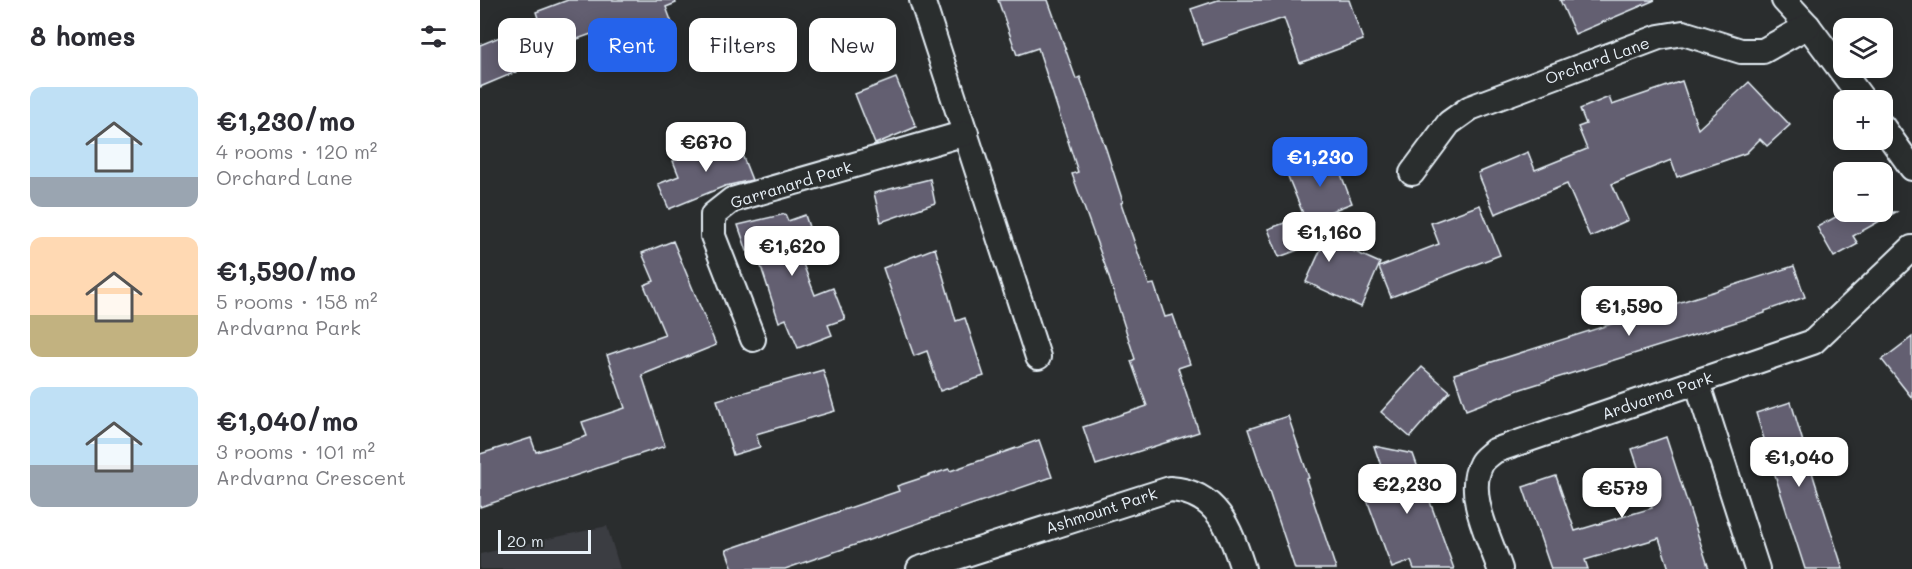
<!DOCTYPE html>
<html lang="en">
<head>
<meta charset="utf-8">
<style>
  :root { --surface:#fff; --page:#f7f7f7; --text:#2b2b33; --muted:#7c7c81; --accent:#2563eb }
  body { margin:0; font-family:Mali,sans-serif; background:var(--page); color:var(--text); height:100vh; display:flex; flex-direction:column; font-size:22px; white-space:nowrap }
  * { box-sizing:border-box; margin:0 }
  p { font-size:20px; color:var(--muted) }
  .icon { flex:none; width:33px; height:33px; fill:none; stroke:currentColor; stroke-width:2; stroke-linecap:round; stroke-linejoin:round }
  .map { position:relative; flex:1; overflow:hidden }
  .panel { display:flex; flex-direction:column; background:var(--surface); width:480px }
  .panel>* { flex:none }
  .banner { position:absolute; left:18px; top:18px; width:570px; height:54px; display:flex; gap:12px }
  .controls { position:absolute; left:1353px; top:18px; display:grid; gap:12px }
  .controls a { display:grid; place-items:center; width:60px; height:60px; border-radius:12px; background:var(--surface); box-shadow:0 3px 15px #0003; font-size:30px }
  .scale { position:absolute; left:18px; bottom:15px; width:93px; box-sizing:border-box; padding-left:6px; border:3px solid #e8f1f8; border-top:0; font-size:16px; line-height:21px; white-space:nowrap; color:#e8f1f8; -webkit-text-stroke:4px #2a2d2e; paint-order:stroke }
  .price { position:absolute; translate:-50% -51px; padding:0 14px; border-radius:12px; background:#fff; color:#222; font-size:20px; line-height:39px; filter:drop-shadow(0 2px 3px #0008) }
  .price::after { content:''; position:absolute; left:50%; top:36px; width:18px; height:14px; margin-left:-9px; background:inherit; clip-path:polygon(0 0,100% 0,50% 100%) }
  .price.current { background:var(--accent); color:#fff }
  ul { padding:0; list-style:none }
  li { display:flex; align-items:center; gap:18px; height:150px; padding:0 30px }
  li span { display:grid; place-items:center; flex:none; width:168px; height:120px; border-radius:12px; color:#555 }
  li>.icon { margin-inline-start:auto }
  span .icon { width:72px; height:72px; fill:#fffc; stroke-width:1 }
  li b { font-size:26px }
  h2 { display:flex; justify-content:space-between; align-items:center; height:72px; padding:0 30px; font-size:26px }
  .pill { padding:0 21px; border-radius:12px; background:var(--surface); box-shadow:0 3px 15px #0003; font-size:21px; line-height:54px }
  .pill.current { background:var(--accent); color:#fff }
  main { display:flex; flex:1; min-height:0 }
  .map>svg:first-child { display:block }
  .built { fill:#3b3c42 }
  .building { fill:#635f71; stroke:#e8f1f8; stroke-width:1.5 }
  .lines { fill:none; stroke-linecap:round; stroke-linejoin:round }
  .street-casing { stroke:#e8f1f8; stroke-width:28 }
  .street { stroke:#2a2d2e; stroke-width:24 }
  .labels { text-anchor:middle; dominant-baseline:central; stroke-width:5; stroke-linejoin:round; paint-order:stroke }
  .street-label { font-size:16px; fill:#e8f1f8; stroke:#2a2d2e }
</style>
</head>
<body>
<main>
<section class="panel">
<h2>8 homes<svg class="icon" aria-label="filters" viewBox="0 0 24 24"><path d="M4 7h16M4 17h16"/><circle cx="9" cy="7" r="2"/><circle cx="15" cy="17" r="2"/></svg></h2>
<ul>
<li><span style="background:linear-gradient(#bfe0f5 75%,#9aa5b1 0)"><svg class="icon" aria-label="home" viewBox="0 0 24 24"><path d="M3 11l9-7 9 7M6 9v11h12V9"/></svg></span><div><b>€1,230/mo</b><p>4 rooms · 120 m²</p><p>Orchard Lane</p></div></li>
<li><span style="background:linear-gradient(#ffd9b3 65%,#c2b280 0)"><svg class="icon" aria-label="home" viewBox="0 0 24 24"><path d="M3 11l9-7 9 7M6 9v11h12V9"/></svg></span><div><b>€1,590/mo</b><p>5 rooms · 158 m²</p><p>Ardvarna Park</p></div></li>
<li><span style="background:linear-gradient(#bfe0f5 65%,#9aa5b1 0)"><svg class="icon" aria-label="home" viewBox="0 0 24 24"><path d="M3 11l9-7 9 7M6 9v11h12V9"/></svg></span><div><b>€1,040/mo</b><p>3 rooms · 101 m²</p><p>Ardvarna Crescent</p></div></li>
</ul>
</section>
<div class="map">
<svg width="1432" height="569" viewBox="0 0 1432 569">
  <rect width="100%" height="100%" fill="#2a2d2e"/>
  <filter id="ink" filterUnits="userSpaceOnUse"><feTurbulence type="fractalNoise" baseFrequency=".0167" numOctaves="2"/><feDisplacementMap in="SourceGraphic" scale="12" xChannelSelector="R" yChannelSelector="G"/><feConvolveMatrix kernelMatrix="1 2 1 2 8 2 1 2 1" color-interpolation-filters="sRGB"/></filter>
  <g filter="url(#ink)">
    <path class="built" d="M 127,526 L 140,569 L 0,569 L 0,554 Z"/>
    <g class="building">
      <path d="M 88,0 L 195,0 L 196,3 L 186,7 L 195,31 L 148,48 L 139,24 L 89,42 L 91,49 L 0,87 L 0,45 L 59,21 L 56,12 Z"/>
      <path d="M 518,0 L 568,0 L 596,79 L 600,77 L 626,149 L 643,202 L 641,203 L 669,285 L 674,284 L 685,317 L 693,315 L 710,364 L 698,368 L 719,432 L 616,465 L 603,427 L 667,406 L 651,361 L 655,359 L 626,268 L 592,174 L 598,172 L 558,48 L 537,55 Z"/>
      <path d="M 738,0 L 869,0 L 883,40 L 820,63 L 804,18 L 723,45 L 711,9 Z"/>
      <path d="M 1080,0 L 1175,0 L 1095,34 Z"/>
      <path d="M 416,78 L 436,127 L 395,144 L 375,94 Z"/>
      <path d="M 1202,81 L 1218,129 L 1269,82 L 1310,125 L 1287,146 L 1280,139 L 1266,153 L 1197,177 L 1191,160 L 1132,184 L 1148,220 L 1110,237 L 1087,184 L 1015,214 L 998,173 L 1048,152 L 1055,170 L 1107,149 L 1098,127 L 1106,124 L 1100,109 L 1129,97 L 1132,105 Z"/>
      <path d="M 255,137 L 272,180 L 245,186 L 189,209 L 178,184 L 199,176 L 193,161 Z"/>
      <path d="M 854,156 L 872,203 L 826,221 L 807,174 Z"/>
      <path d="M 450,179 L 455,203 L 401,222 L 394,193 Z"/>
      <path d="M 1000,205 L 1020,255 L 911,297 L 899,267 L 959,244 L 951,223 Z"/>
      <path d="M 1365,212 L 1416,212 L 1373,236 L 1378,244 L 1354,257 L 1337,227 Z"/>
      <path d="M 305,214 L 308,221 L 325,215 L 335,245 L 318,251 L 335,295 L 353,288 L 365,319 L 348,325 L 352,335 L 318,348 L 306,319 L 299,322 L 275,248 L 267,251 L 258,225 Z"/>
      <path d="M 807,222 L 900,263 L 881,307 L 826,282 L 845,240 L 799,257 L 788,229 Z"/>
      <path d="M 193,241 L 236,345 L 162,375 L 185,446 L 0,507 L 0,454 L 51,438 L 56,452 L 107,436 L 102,422 L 145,408 L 127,355 L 185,335 L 164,285 L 174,281 L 162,253 Z"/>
      <path d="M 455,248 L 476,321 L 485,318 L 504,376 L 460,391 L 447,351 L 434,356 L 403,268 Z"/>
      <path d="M 1314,266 L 1325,297 L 1285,311 L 1285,313 L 1041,389 L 986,410 L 974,374 Z"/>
      <path d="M 1432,337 L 1432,398 L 1402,360 Z"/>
      <path d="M 942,367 L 970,391 L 930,437 L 901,412 Z"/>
      <path d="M 343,370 L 355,411 L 276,434 L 280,447 L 253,455 L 237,400 Z"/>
      <path d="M 1311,402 L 1335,482 L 1363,569 L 1325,569 L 1300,491 L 1276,413 Z"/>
      <path d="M 808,416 L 829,478 L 826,479 L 856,569 L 815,569 L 768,429 Z"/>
      <path d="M 1186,437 L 1229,569 L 1189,569 L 1179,538 L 1105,560 L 1108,569 L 1071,569 L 1043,487 L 1076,476 L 1095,531 L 1172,508 L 1152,449 Z"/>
      <path d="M 559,440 L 572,477 L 305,569 L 253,569 L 246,550 L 419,491 L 417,486 L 469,469 L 470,471 Z"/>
      <path d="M 894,446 L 933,454 L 974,569 L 934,569 L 931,561 L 912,568 L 886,497 L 909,489 Z"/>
    </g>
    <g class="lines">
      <defs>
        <g id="street">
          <path d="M 442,0 L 558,357"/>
          <path d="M 1304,0 L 1328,26 L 1383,100"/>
          <path d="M 1402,126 L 1432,168"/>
          <path d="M 932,173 L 969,123 L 990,108 L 1179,37 L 1203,33 L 1261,51 L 1283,51 L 1328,26"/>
          <path d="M 273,339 L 233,236 L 233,215 L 252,200 L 486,133"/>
          <path d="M 1217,382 L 1277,569"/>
          <path d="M 439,569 L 690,489 C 738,492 750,530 763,569"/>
          <path d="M 1020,569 C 1010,539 985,494 1001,464 C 1003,459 1010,455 1014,451 L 1333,342 L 1432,248"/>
        </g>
      </defs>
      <use href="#street" class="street-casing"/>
      <use href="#street" class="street"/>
    </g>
  </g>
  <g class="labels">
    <g class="street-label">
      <text transform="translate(1117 60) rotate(-20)">Orchard Lane</text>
      <text transform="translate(311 184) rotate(-17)">Garranard Park</text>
      <text transform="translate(1177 395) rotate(-19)">Ardvarna Park</text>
      <text transform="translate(621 510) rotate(-18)">Ashmount Park</text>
    </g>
  </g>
</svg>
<div class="controls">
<a><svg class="icon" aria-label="layers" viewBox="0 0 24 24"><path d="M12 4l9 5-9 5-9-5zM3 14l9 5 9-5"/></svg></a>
<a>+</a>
<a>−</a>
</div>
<div class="scale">20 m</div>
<b class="price" style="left:226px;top:173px">€670</b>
<b class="price current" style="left:840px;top:188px">€1,230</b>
<b class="price" style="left:849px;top:263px">€1,160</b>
<b class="price" style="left:312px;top:277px">€1,620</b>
<b class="price" style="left:1149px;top:337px">€1,590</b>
<b class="price" style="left:1319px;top:488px">€1,040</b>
<b class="price" style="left:927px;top:515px">€2,230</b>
<b class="price" style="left:1142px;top:519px">€579</b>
<div class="banner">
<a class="pill">Buy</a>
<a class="pill current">Rent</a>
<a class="pill">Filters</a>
<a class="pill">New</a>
</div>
</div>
</main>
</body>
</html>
